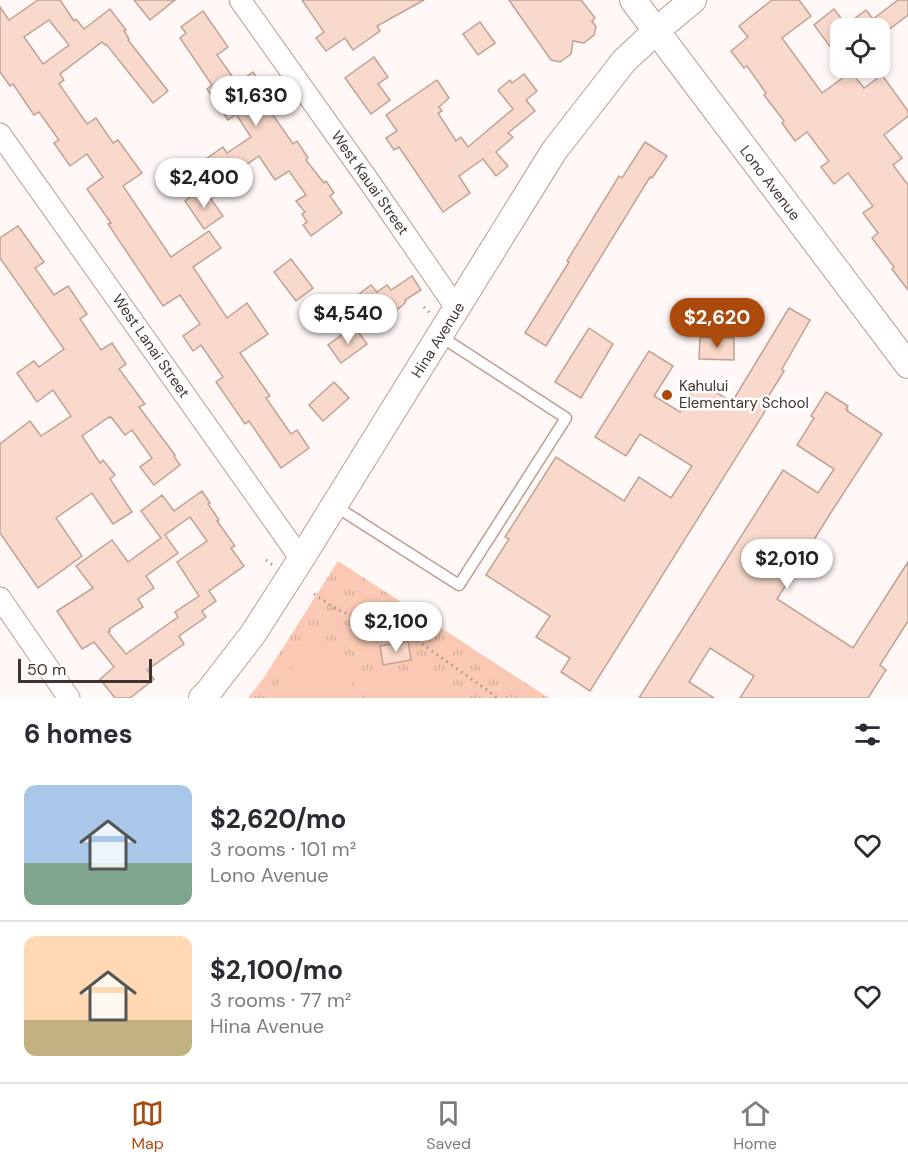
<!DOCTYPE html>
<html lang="en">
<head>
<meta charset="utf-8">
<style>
  :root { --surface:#fff; --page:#f2f2f3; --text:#2b2b33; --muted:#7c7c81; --line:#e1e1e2; --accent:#ac4a0c }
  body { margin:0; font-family:"DM Sans",sans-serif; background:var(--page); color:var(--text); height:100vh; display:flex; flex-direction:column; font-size:22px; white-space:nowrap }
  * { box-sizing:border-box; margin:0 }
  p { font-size:20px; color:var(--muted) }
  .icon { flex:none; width:33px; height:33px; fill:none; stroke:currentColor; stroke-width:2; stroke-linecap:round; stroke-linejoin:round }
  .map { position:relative; height:698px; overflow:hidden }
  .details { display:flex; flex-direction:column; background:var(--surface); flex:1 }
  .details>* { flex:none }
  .buttons { position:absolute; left:830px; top:18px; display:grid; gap:12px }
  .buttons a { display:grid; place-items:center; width:60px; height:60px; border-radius:12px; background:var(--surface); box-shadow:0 3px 9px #0003; font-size:30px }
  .scale { position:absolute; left:18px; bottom:15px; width:134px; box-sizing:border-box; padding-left:6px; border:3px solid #40342e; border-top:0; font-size:16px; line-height:21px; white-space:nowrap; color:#40342e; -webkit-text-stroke:4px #fff; paint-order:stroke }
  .price { position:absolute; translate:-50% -51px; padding:0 14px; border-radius:21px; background:#fff; color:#222; font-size:20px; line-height:39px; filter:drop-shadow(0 2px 3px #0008) }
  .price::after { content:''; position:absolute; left:50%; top:36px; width:18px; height:14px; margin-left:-9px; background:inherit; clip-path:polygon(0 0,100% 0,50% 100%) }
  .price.current { background:var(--accent); color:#fff }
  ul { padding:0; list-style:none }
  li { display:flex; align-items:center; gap:18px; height:150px; padding:0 24px }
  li+li { border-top:2px solid var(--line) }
  li span { display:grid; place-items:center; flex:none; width:168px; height:120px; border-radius:12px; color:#555 }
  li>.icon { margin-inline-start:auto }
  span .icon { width:72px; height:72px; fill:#fffc; stroke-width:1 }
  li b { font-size:26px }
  h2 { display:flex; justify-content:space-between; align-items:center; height:72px; padding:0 24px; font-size:26px }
  .menu { display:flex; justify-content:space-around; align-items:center; height:84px; border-top:2px solid var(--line); background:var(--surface); font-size:16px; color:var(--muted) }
  .menu a { display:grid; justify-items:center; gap:3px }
  .menu .current { color:var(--accent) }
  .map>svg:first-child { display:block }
  .grass { fill:url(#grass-tufts) }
  .garden { fill:#fbc9b3 }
  .building { fill:#f9d9cb; stroke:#bfa294; stroke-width:1.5; fill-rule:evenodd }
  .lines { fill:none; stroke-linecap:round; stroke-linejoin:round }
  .service-casing { stroke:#bc9e91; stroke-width:13 }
  .minor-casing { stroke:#bc9e91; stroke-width:23 }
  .tertiary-casing { stroke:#bc9e91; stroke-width:28 }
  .path { stroke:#a09793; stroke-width:3; stroke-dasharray:1.5 4.5; stroke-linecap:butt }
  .service { stroke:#fff; stroke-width:10 }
  .minor { stroke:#fff; stroke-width:21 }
  .tertiary { stroke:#fff; stroke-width:26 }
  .poi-dot { fill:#ac4a0c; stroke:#fff; stroke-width:2 }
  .labels { text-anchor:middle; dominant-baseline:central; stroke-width:5; stroke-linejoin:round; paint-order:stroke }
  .street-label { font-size:15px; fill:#40342e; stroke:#fff }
  .poi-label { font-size:15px; fill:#40342e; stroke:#fff; text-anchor:start }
</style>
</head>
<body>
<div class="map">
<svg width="908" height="698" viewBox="0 0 908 698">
  <defs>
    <pattern id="grass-tufts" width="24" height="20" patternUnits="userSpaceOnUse" patternTransform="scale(1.5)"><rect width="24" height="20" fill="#fbc9b3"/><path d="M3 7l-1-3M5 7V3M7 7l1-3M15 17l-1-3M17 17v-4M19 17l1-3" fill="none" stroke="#d8ad9a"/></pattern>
  </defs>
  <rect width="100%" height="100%" fill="#fff8f6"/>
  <path class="grass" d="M 338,561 L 549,698 L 248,698 L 263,679 Z"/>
  <g class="garden">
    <path d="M 317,636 L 362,671 L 341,698 L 277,698 L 271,693 Z"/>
    <path d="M 414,670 L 455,698 L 365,698 L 383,674 Z"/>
  </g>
  <g class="building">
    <path d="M 38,0 L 60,0 L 74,21 L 76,19 L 84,29 L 110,9 L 126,30 L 124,31 L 129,39 L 128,40 L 168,91 L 153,103 L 106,44 L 105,45 L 102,42 L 60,74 L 64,80 L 59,84 L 87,124 L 96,118 L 113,143 L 118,140 L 142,173 L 123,186 L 171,257 L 209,231 L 221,248 L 193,267 L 227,318 L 247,303 L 268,334 L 240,353 L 270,396 L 266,398 L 291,434 L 297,430 L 309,448 L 281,468 L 249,421 L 245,424 L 216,382 L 223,377 L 201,345 L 193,351 L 183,336 L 200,324 L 180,295 L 163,306 L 108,224 L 111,223 L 87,189 L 103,177 L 87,154 L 70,166 L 54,143 L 59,140 L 39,112 L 34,115 L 13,84 L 10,86 L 0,72 L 0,7 L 9,20 ZM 49,20 L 69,45 L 43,64 L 24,37 Z"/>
    <path d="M 134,0 L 175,0 L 150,20 Z"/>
    <path d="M 302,0 L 424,0 L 377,26 L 380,31 L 353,50 L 345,38 L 326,51 L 316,38 L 324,32 Z"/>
    <path d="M 509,0 L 581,0 L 595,18 L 592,21 L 596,27 L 594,35 L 584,43 L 573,41 L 571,54 L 560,62 L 551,60 Z"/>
    <path d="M 772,0 L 799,0 L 811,16 L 782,38 L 822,93 L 851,72 L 864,88 L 882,75 L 908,111 L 908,116 L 884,135 L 902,158 L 893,165 L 908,185 L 908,290 L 892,269 L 894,267 L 872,238 L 878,233 L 863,213 L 873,206 L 848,173 L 834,184 L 821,167 L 829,161 L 807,132 L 795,141 L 782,123 L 784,121 L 764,95 L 766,93 L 747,66 L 744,68 L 731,51 L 748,37 L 739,26 Z"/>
    <path d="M 898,0 L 908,0 L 908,15 L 879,37 L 879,28 L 840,28 L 840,60 L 814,25 L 834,9 L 846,25 L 866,10 L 873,19 Z"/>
    <path d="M 203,11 L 228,47 L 217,55 L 237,83 L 253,72 L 272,100 L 266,105 L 293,144 L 297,141 L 308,158 L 306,160 L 324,183 L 326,181 L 334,193 L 330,196 L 342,213 L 311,236 L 303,225 L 307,222 L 302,214 L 305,212 L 296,201 L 306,195 L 289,171 L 275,180 L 259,156 L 219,183 L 208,168 L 211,166 L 206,159 L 223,147 L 227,153 L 251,137 L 236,114 L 228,120 L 207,89 L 212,85 L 180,38 L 186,33 L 181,27 Z"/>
    <path d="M 480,22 L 495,43 L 478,55 L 463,34 Z"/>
    <path d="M 374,57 L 388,77 L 378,84 L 390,100 L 371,114 L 345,78 Z"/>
    <path d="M 524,74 L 537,91 L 526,100 L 535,111 L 508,133 L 513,137 L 496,152 L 508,166 L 496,176 L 483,159 L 459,176 L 470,193 L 443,212 L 399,147 L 394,150 L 386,138 L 397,131 L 386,115 L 437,80 L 449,98 L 439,107 L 442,111 L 438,113 L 456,141 L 461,137 L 468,147 L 513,109 L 498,90 L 510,80 L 512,83 Z"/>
    <path d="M 645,142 L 667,156 L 652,178 L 650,177 L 546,346 L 525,333 L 569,262 L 567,261 L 619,176 L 622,178 Z"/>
    <path d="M 203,188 L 223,216 L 204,229 L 185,201 Z"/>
    <path d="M 18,226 L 44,262 L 35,268 L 54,295 L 68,286 L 87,314 L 80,319 L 101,350 L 112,343 L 126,364 L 119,369 L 145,404 L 139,407 L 175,455 L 174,456 L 180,465 L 154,485 L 140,467 L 152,458 L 132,430 L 125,435 L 111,417 L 110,418 L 109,417 L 82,436 L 100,463 L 103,460 L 115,475 L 110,479 L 132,512 L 113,524 L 92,493 L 56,518 L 82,556 L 38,588 L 0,533 L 0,444 L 30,421 L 41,436 L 71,416 L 53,390 L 37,402 L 17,373 L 34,361 L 39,367 L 64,349 L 0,258 L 0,238 Z"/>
    <path d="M 291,259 L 313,288 L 296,301 L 274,272 Z"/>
    <path d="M 412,276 L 421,290 L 405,300 L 406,301 L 403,305 L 376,326 L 354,298 L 371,285 L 377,292 L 387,285 L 391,290 Z"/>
    <path d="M 789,308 L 810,320 L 782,369 L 784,371 L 768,397 L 772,400 L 590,691 L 561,672 L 570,658 L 536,637 L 550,616 L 486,575 L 509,539 L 505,537 L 556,457 L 624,501 L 639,477 L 671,498 L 692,466 L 640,434 L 626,456 L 595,437 L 649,351 L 673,366 L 654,396 L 680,412 L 699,382 L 732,402 Z"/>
    <path d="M 354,326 L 367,344 L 341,363 L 328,345 Z"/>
    <path d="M 589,328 L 613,344 L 581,398 L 555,382 Z"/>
    <path d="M 700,337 L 734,338 L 734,360 L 699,359 Z"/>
    <path d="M 334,382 L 349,398 L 323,421 L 309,405 Z"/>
    <path d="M 826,392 L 848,406 L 846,409 L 848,410 L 847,411 L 882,434 L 830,514 L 777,599 L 853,648 L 908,562 L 908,621 L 880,665 L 886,670 L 868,698 L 740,698 L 754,676 L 710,648 L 689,682 L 714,698 L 639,698 L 783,470 L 818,493 L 834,469 L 797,445 L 814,418 L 811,416 Z"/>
    <path d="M 202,491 L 210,503 L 208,504 L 219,520 L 217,521 L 235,546 L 231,548 L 244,566 L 209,591 L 216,601 L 202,611 L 206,617 L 179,636 L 184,644 L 147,670 L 154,679 L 130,698 L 115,698 L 100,679 L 114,667 L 94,642 L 82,649 L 57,611 L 93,588 L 76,566 L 112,540 L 128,562 L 161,538 L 141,511 L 162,495 L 174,511 ZM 190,517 L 207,541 L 177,562 L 199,596 L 175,612 L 178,617 L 126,654 L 108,632 L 110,631 L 109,629 L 143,607 L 138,599 L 154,588 L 146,576 L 178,553 L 165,535 Z"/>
    <path d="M 408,641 L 411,660 L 383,665 L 380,646 Z"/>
  </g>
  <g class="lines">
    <defs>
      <path id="service" d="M 335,506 L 459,585 L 566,418 L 440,336"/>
      <g id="minor">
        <path d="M 240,0 L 373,187 L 457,309"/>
        <path d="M 0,134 L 301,559"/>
        <path d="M 0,598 L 69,698"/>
      </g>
      <g id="tertiary">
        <path d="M 633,0 L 908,365"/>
        <path d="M 202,698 L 209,691 L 253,634 L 301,559 L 554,151 L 624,61 L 656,31 L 693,0"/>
      </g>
    </defs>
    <use href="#service" class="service-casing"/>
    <use href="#minor" class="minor-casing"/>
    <use href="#tertiary" class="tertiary-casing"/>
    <g class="path">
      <path d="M 424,307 L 430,313"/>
      <path d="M 266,560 L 274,566"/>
      <path d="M 314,594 L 336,609 L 358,618 L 398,630 L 418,641 L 487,690 L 497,698"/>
    </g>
    <use href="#service" class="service"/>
    <use href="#minor" class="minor"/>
    <use href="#tertiary" class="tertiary"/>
  </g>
  <circle class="poi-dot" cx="667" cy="395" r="6"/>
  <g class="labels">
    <g class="street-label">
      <text transform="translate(370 183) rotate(55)">West Kauai Street</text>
      <text transform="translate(770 183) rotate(53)">Lono Avenue</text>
      <text transform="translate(438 340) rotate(-58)">Hina Avenue</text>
      <text transform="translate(151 346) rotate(55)">West Lanai Street</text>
    </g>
    <g class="poi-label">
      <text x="679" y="386">Kahului<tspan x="679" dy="17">Elementary School</tspan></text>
    </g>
  </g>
</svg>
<div class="buttons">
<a><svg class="icon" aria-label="locate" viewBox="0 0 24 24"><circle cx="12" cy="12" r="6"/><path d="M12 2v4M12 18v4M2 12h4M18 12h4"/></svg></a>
</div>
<div class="scale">50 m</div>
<b class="price" style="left:256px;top:127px">$1,630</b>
<b class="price" style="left:204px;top:209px">$2,400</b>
<b class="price" style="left:348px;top:345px">$4,540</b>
<b class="price current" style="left:717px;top:349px">$2,620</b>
<b class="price" style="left:787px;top:590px">$2,010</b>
<b class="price" style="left:396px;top:653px">$2,100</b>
</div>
<section class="details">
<h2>6 homes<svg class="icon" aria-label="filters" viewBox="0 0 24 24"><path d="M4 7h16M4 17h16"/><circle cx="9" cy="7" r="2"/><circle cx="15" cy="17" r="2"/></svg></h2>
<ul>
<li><span style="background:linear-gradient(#a9c7e8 65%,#7fa58c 0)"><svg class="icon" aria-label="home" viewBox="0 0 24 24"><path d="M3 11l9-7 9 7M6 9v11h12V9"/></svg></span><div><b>$2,620/mo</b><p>3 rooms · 101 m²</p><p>Lono Avenue</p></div><svg class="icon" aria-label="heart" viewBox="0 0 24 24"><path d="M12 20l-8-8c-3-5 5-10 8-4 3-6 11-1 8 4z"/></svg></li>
<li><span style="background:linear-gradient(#ffd9b3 70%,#c2b280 0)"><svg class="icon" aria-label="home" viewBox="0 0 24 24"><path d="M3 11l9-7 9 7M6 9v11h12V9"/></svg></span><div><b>$2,100/mo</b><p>3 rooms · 77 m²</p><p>Hina Avenue</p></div><svg class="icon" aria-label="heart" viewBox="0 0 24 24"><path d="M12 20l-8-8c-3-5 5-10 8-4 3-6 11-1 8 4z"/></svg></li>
</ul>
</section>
<nav class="menu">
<a class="current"><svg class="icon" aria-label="map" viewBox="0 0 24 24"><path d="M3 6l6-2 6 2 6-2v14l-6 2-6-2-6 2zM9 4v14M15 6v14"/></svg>Map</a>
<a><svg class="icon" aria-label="saved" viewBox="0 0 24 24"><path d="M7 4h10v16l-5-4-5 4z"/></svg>Saved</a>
<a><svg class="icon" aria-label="home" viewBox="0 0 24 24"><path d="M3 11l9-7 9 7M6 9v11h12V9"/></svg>Home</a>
</nav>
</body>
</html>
